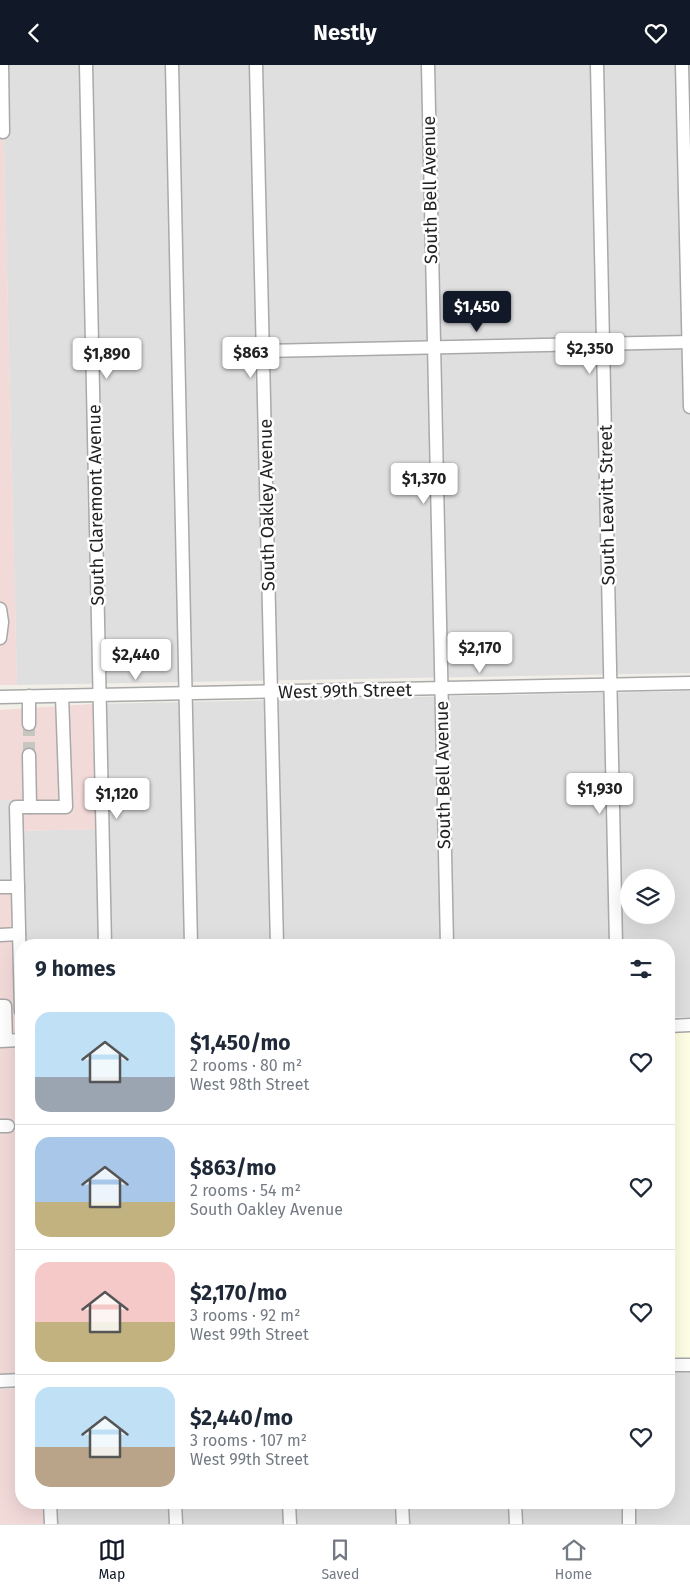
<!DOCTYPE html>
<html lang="en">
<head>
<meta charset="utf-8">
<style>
  :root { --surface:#fff; --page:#f6f6f7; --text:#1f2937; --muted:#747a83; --line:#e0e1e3; --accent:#111827 }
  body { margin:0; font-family:"Fira Sans",sans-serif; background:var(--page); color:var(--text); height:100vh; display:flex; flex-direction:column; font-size:19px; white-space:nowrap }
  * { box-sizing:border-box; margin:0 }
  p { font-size:16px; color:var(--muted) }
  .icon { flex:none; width:28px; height:28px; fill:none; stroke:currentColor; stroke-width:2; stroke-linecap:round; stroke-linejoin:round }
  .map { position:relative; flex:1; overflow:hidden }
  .drawer { position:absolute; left:15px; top:874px; width:660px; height:570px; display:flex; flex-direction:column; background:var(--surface); border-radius:20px; box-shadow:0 5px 20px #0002 }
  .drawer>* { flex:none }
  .tools { position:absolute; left:620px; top:804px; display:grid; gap:10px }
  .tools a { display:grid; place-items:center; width:55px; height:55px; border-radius:50%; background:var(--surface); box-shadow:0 5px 20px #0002; font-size:25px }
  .price { position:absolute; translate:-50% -42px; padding:0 11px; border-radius:5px; background:#fff; color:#222; font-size:16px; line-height:32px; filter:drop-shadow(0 1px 2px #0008) }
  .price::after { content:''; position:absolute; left:50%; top:30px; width:15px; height:11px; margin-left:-8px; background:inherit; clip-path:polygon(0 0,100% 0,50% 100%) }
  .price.current { background:var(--accent); color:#fff }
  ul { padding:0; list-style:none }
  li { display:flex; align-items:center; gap:15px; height:125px; padding:0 20px }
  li+li { border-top:1px solid var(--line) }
  li span { display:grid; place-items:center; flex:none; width:140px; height:100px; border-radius:15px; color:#555 }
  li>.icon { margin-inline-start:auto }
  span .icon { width:60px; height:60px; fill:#fffc; stroke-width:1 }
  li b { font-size:21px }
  h2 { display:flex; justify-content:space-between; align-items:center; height:60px; padding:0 20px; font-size:21px }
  header { display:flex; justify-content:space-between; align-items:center; height:65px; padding:0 20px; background:var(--accent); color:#fff; font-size:22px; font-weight:700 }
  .dock { display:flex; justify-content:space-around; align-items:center; height:70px; border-top:1px solid var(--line); background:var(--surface); font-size:14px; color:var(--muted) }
  .dock a { display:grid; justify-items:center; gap:2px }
  .dock .current { color:var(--accent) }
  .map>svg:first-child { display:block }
  .residential { fill:#e0dfdf; fill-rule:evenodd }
  .commercial { fill:#f2dad9 }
  .education { fill:#ffffe5 }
  .parking { fill:#e2e2e2 }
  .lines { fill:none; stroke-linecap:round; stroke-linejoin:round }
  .minor-tunnel { stroke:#c8c6c1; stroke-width:12; stroke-dasharray:12 6; stroke-linecap:butt }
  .minor-casing { stroke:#a9a9a9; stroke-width:15 }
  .minor { stroke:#fff; stroke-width:12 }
  .labels { text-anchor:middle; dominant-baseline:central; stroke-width:5; stroke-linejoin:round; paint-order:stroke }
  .street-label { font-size:18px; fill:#222; stroke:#fff }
</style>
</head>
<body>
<header><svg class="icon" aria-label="back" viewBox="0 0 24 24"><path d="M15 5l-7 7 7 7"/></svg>Nestly<svg class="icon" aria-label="heart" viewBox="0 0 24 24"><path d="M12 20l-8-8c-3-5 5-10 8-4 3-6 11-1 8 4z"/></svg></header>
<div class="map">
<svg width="690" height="1459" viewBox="0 0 690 1459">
  <rect width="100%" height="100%" fill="#f2efe9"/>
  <g class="residential">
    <path d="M 2,0 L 690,0 L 690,608 L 17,620 Z"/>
    <path d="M 690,626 L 690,952 L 669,952 L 669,880 L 21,880 L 17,766 L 96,764 L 92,639 ZM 629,812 L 666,812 L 666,850 L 629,850 Z"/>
    <path d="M 690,1307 L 690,1459 L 51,1459 L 50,1438 L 669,1438 L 669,1308 Z"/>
  </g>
  <g class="commercial">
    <path d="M 0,0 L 2,0 L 17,620 L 0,620 Z"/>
    <path d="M 92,639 L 97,764 L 17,766 L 21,967 L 0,967 L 0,645 Z"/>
    <path d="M 21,980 L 21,1309 L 0,1310 L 0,981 Z"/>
    <path d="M 21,1323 L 21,1438 L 50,1438 L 51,1459 L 0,1459 L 0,1324 Z"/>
  </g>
  <path class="education" d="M 690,965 L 690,1293 L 669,1294 L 669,966 Z"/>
  <path class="parking" d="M 0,735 L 12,735 L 13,818 L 0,818 Z"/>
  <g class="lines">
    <path class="minor-tunnel" d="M 29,659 L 29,690"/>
    <defs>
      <g id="minor">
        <path d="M 2,0 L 3,67"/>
        <path d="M 86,0 L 105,880"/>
        <path d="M 172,0 L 191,880"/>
        <path d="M 256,0 L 277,880"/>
        <path d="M 428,0 L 447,880"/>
        <path d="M 597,0 L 616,880"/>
        <path d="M 682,0 L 690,342"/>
        <path d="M 264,286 L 690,277"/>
        <path d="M 0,544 L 2,557 L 0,573"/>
        <path d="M 29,631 L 29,659"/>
        <path d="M 0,632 L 690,618"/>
        <path d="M 29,690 L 30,742"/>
        <path d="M 0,822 L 18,822"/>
        <path d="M 0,870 L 19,869"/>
        <path d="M 0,941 L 5,941 L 6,975"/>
        <path d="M 21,946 L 16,742 L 66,742 L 62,631"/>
        <path d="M 669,961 L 690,960"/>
        <path d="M 0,976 L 21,975"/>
        <path d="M 0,1061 L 8,1061"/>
        <path d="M 669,1300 L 690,1300"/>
        <path d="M 0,1316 L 21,1315"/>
        <path d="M 50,1438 L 51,1459"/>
        <path d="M 175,1438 L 176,1459"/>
        <path d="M 289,1438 L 290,1459"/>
        <path d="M 402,1438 L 403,1459"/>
        <path d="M 515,1438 L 516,1459"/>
        <path d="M 629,1438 L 629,1459"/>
      </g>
    </defs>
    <use href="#minor" class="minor-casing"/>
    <use href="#minor" class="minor"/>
  </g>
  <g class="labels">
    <g class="street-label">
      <text transform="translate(430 125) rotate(-91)">South Bell Avenue</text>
      <text transform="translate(96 440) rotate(-91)">South Claremont Avenue</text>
      <text transform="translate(267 440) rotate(-91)">South Oakley Avenue</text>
      <text transform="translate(607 440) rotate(-91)">South Leavitt Street</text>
      <text transform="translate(345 626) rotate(-1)">West 99th Street</text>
      <text transform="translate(443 710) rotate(-91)">South Bell Avenue</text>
    </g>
  </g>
</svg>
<div class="tools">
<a><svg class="icon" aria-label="layers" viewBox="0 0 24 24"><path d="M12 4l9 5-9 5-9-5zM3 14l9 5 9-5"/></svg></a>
</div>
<b class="price current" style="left:477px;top:268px">$1,450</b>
<b class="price" style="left:590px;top:310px">$2,350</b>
<b class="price" style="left:251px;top:314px">$863</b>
<b class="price" style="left:107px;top:315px">$1,890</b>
<b class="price" style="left:424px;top:440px">$1,370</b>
<b class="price" style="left:480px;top:609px">$2,170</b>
<b class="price" style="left:136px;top:616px">$2,440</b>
<b class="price" style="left:600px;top:750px">$1,930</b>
<b class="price" style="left:117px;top:755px">$1,120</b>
<section class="drawer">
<h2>9 homes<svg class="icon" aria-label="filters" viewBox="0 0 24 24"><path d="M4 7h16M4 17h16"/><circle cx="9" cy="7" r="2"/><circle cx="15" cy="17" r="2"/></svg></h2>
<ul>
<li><span style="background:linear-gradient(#bfe0f5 65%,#9aa5b1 0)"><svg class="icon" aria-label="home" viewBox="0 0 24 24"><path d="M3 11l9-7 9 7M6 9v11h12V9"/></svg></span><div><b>$1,450/mo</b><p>2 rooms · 80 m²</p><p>West 98th Street</p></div><svg class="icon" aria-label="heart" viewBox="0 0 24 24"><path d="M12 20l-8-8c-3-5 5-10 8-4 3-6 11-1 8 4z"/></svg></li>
<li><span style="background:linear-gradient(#a9c7e8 65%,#c2b280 0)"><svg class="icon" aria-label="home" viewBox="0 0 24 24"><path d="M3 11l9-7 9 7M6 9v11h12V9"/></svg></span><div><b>$863/mo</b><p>2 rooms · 54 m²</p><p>South Oakley Avenue</p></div><svg class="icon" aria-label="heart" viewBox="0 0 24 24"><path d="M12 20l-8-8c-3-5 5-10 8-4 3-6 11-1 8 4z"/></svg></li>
<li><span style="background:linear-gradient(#f6c9c9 60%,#c2b280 0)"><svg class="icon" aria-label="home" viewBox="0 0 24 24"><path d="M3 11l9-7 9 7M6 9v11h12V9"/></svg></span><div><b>$2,170/mo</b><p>3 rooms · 92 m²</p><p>West 99th Street</p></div><svg class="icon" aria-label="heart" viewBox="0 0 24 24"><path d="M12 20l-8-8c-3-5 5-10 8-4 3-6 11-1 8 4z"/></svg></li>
<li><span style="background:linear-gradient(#bfe0f5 60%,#b9a48a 0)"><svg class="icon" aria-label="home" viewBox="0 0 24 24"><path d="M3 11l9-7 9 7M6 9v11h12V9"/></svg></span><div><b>$2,440/mo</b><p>3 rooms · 107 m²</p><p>West 99th Street</p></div><svg class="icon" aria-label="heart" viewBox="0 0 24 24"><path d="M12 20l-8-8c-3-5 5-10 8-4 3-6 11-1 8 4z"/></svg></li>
</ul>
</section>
</div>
<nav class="dock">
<a class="current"><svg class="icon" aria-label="map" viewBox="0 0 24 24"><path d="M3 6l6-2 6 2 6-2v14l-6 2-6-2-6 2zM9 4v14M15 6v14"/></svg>Map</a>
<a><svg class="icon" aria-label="saved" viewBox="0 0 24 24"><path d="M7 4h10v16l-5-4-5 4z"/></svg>Saved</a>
<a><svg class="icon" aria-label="home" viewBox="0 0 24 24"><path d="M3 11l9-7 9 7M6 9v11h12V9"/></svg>Home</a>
</nav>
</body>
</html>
